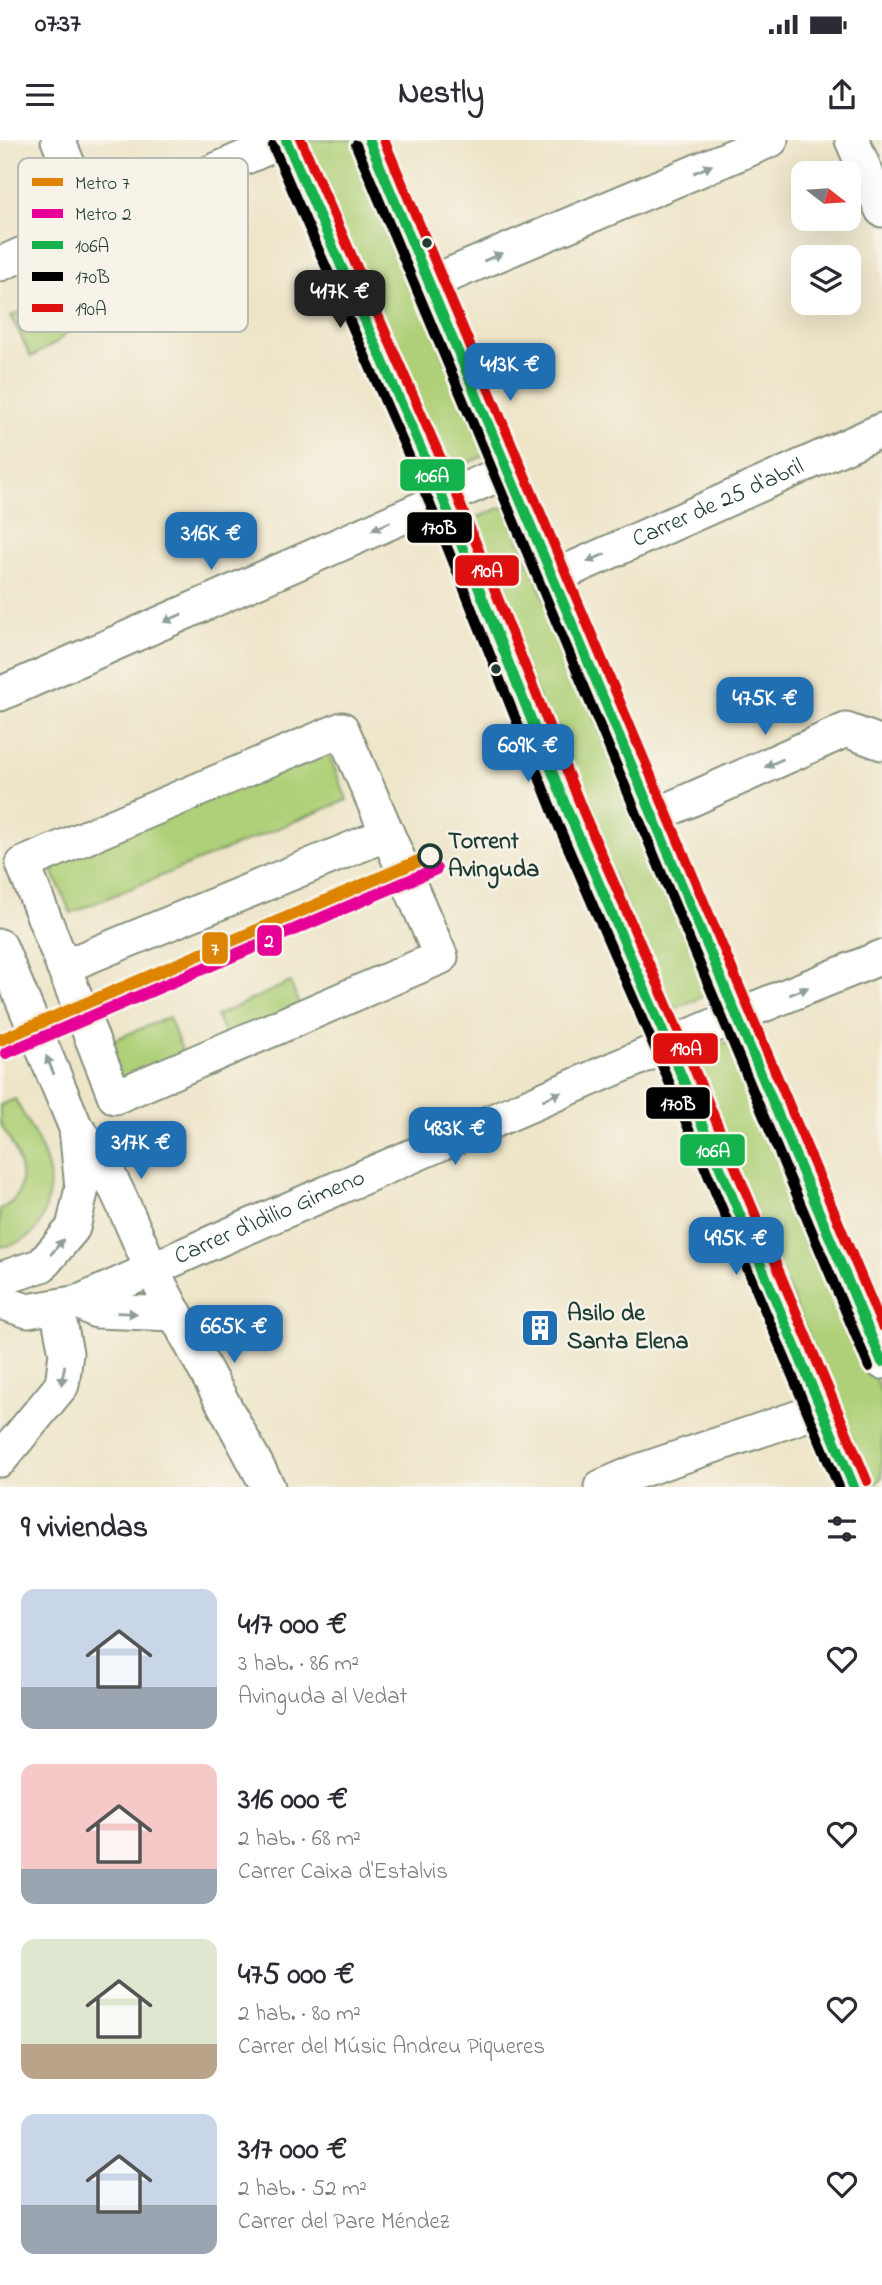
<!DOCTYPE html>
<html lang="es">
<head>
<meta charset="utf-8">
<style>
  :root { --surface:#fff; --page:#f7f7f7; --text:#2b2b33; --muted:#7c7c81; --accent:#1f6fb2 }
  body { margin:0; font-family:"Indie Flower",sans-serif; background:var(--page); color:var(--text); height:100vh; display:flex; flex-direction:column; font-size:26px; white-space:nowrap }
  * { box-sizing:border-box; margin:0 }
  p { font-size:23px; color:var(--muted) }
  .icon { flex:none; width:38px; height:38px; fill:none; stroke:currentColor; stroke-width:2; stroke-linecap:round; stroke-linejoin:round }
  .map { position:relative; height:1347px; overflow:hidden }
  .drawer { display:flex; flex-direction:column; background:var(--surface); flex:1 }
  .drawer>* { flex:none }
  .needle { width:46px; rotate:107deg }
  .controls { position:absolute; left:791px; top:21px; display:grid; gap:14px }
  .controls a { display:grid; place-items:center; width:70px; height:70px; border-radius:14px; background:var(--surface); box-shadow:0 7px 28px #0002; font-size:35px }
  .price { position:absolute; translate:-50% -60px; padding:0 16px; border-radius:14px; background:var(--accent); color:#fff; font-size:23px; line-height:46px; filter:drop-shadow(0 2px 4px #0008) }
  .price::after { content:''; position:absolute; left:50%; top:42px; width:21px; height:16px; margin-left:-10px; background:inherit; clip-path:polygon(0 0,100% 0,50% 100%) }
  .price.on { background:#222; color:#fff }
  ul { padding:0; list-style:none }
  li { display:flex; align-items:center; gap:21px; height:175px; padding:0 21px }
  li span { display:grid; place-items:center; flex:none; width:196px; height:140px; border-radius:14px; color:#555 }
  li>.icon { margin-inline-start:auto }
  span .icon { width:84px; height:84px; fill:#fffc; stroke-width:1 }
  li b { font-size:30px }
  h2 { display:flex; justify-content:space-between; align-items:center; height:84px; padding:0 21px; font-size:30px }
  .status { display:flex; justify-content:space-between; align-items:center; height:49px; padding:0 35px; background:var(--surface); direction:ltr }
  .status svg { height:19px; fill:currentColor }
  header { display:flex; justify-content:space-between; align-items:center; height:91px; padding:0 21px; background:var(--surface); font-size:32px; font-weight:700 }
  .map>svg:first-child { display:block }
  .green { fill:#afd078; stroke:#678656; stroke-width:2 }
  .lines { fill:none; stroke-linecap:round; stroke-linejoin:round }
  .minor-casing { stroke:#86917e; stroke-width:37 }
  .minor { stroke:#fff; stroke-width:33 }
  .bus-1-casing { stroke:#f7f3e8; stroke-width:16 }
  .bus-2-casing { stroke:#f7f3e8; stroke-width:16 }
  .bus-3-casing { stroke:#f7f3e8; stroke-width:16 }
  .bus-1 { stroke:#13b24d; stroke-width:10 }
  .bus-2 { stroke:#000; stroke-width:10 }
  .bus-3 { stroke:#dd0f0f; stroke-width:10 }
  .metro-1-casing { stroke:#f7f3e8; stroke-width:18 }
  .metro-2-casing { stroke:#f7f3e8; stroke-width:18 }
  .metro-1 { stroke:#dd8405; stroke-width:12 }
  .metro-2 { stroke:#e70095; stroke-width:12 }
  .oneway { fill:#8f9e9a }
  .bus-dot { fill:#1f3d34; stroke:#f7f3e8; stroke-width:2.5 }
  .stop-dot { fill:#f7f3e8; stroke:#1f3d34; stroke-width:3.5 }
  .labels { text-anchor:middle; dominant-baseline:central; stroke-width:5; stroke-linejoin:round; paint-order:stroke }
  .street-label { font-size:24px; fill:#1f3d34; stroke:#f7f3e8 }
  .stop-label { font-size:24px; font-weight:bold; fill:#1f3d34; stroke:#f7f3e8; text-anchor:start }
  .poi-label { font-size:24px; font-weight:bold; fill:#1f3d34; stroke:#f7f3e8; text-anchor:start }
  .key { fill:#f7f3e8; stroke:#b6bcb2; stroke-width:2 }
  .key-label { font-size:19px; fill:#1f3d34 }
  .line-badge { stroke:#f7f3e8; stroke-width:2.5 }
  .badge-label { font-size:19px; text-anchor:middle; font-weight:bold; fill:#fff }
</style>
</head>
<body>
<div class="status"><b>07:37</b><svg viewBox="0 0 49 12"><path d="M0 12V9h3v3zM5 12V6h3v6zM10 12V3h3v9zM15 12V0h3v12zM26 1h20v11H26zM47 4h2v5h-2z"/></svg></div>
<header><svg class="icon" aria-label="menu" viewBox="0 0 24 24"><path d="M4 6h16M4 12h16M4 18h16"/></svg>Nestly<svg class="icon" aria-label="share" viewBox="0 0 24 24"><path d="M12 15V3M7 8l5-5 5 5M5 13v7h14v-7"/></svg></header>
<div class="map">
<svg width="882" height="1347" viewBox="0 0 882 1347">
  <rect width="100%" height="100%" fill="#f7f3e8"/>
  <filter id="ink" filterUnits="userSpaceOnUse"><feTurbulence type="fractalNoise" baseFrequency=".0143" numOctaves="2"/><feDisplacementMap in="SourceGraphic" scale="14" xChannelSelector="R" yChannelSelector="G"/><feConvolveMatrix kernelMatrix="1 2 1 2 8 2 1 2 1" color-interpolation-filters="sRGB"/></filter>
  <filter id="wash" filterUnits="userSpaceOnUse"><feTurbulence type="fractalNoise" baseFrequency=".00686" numOctaves="4" result="noise"/><feDisplacementMap in="SourceGraphic" scale="28" xChannelSelector="R" yChannelSelector="G"/><feGaussianBlur stdDeviation="1.57" result="paint"/><feColorMatrix in="noise" values="0 0 0 0 0 0 0 0 0 0 0 0 0 0 0 0 0 1.4 0 .05"/><feComposite in="paint" operator="in"/></filter>
  <g filter="url(#wash)">
    <rect width="100%" height="100%" fill="#eee5c8"/>
    <g class="green">
      <path d="M 304,0 L 353,0 L 486,315 L 445,333 Z"/>
      <path d="M 96,139 L 100,150 L 78,181 L 57,202 L 31,217 L 11,176 Z"/>
      <path d="M 500,368 L 506,368 L 710,849 L 707,855 L 677,868 L 668,865 L 467,387 L 471,380 Z"/>
      <path d="M 322,597 L 347,660 L 71,773 L 45,715 Z"/>
      <path d="M 290,842 L 300,866 L 227,898 L 216,876 Z"/>
      <path d="M 169,877 L 184,916 L 122,942 L 106,903 Z"/>
      <path d="M 730,902 L 735,906 L 882,1255 L 882,1337 L 877,1343 L 872,1343 L 866,1333 L 693,922 C 697,910 718,903 730,902 Z"/>
      <path d="M 15,959 C 26,980 43,1006 48,1028 C 53,1048 45,1088 26,1098 C 19,1103 8,1106 0,1107 L 0,1069 C 30,1057 23,1025 11,1002 C 8,996 2,988 0,982 C 0,977 0,970 0,965 Z"/>
    </g>
  </g>
  <g filter="url(#ink)">
    <g class="lines">
      <defs>
        <g id="minor">
          <path d="M 58,0 L 93,84"/>
          <path d="M 286,0 L 443,359 L 569,674 L 669,906 L 820,1270 L 854,1347"/>
          <path d="M 369,0 L 882,1222"/>
          <path d="M 852,0 L 882,70"/>
          <path d="M 0,124 L 285,0"/>
          <path d="M 430,143 L 771,0"/>
          <path id="s1" d="M 554,437 L 882,290"/>
          <path d="M 0,554 L 509,330"/>
          <path d="M 342,589 L 441,817 L 115,957 L 23,724 Z"/>
          <path d="M 652,677 L 846,590 L 882,603"/>
          <path d="M 0,806 L 76,988 L 82,1048 L 73,1088 L 42,1125 L 0,1139"/>
          <path d="M 63,827 L 387,694"/>
          <path d="M 76,988 C 113,1028 129,1082 152,1129 C 189,1203 230,1274 268,1347"/>
          <path id="s2" d="M 0,1162 L 28,1171 L 79,1162 L 213,1102 L 736,876 L 882,817"/>
          <path d="M 79,1162 L 96,1171 L 176,1174"/>
          <path d="M 0,1320 L 62,1245 L 66,1213 L 57,1168"/>
          <path d="M 601,1347 L 636,1332 L 820,1270"/>
        </g>
      </defs>
      <use href="#minor" class="minor-casing"/>
      <use href="#minor" class="minor"/>
      <defs>
        <g id="bus-1">
          <path d="M 286,0 L 443,359 L 569,674 L 669,906 L 854,1347"/>
          <path d="M 369,0 L 882,1222"/>
        </g>
        <g id="bus-2">
          <path d="M 356,5 L 869,1227"/>
          <path d="M 273,6 L 430,364 L 556,680 L 656,911 L 839,1347"/>
        </g>
        <g id="bus-3">
          <path d="M 301,0 L 456,353 L 582,669 L 682,900 L 867,1341"/>
          <path d="M 384,0 L 882,1186"/>
        </g>
      </defs>
      <use href="#bus-1" class="bus-1-casing"/>
      <use href="#bus-2" class="bus-2-casing"/>
      <use href="#bus-3" class="bus-3-casing"/>
      <use href="#bus-1" class="bus-1"/>
      <use href="#bus-2" class="bus-2"/>
      <use href="#bus-3" class="bus-3"/>
      <defs>
        <path id="metro-1" d="M 0,900 L 430,716"/>
        <path id="metro-2" d="M 6,913 L 436,729"/>
      </defs>
      <use href="#metro-1" class="metro-1-casing"/>
      <use href="#metro-2" class="metro-2-casing"/>
      <use href="#metro-1" class="metro-1"/>
      <use href="#metro-2" class="metro-2"/>
    </g>
    <defs><path id="oneway-solid" d="M-6-.8H1V-3.2L6.5 0L1 3.2V.8H-6Z" transform="scale(1.75)"/></defs>
    <g class="oneway">
      <use href="#oneway-solid" transform="translate(703 29) rotate(-23)"/>
      <use href="#oneway-solid" transform="translate(493 117) rotate(-23)"/>
      <use href="#oneway-solid" transform="translate(381 386) rotate(156)"/>
      <use href="#oneway-solid" transform="translate(596 418) rotate(156)"/>
      <use href="#oneway-solid" transform="translate(173 478) rotate(156)"/>
      <use href="#oneway-solid" transform="translate(774 623) rotate(156)"/>
      <use href="#oneway-solid" transform="translate(799 851) rotate(-22)"/>
      <use href="#oneway-solid" transform="translate(50 925) rotate(-113)"/>
      <use href="#oneway-solid" transform="translate(552 956) rotate(-23)"/>
      <use href="#oneway-solid" transform="translate(57 1107) rotate(-50)"/>
      <use href="#oneway-solid" transform="translate(127 1173) rotate(2)"/>
      <use href="#oneway-solid" transform="translate(63 1235) rotate(100)"/>
    </g>
  </g>
  <defs>
    <symbol id="building-square" viewBox="-11 -11 22 22"><rect x="-9" y="-9" width="18" height="18" rx="4" fill="#1f6fb2" stroke="#f7f3e8"/><path d="M-4-6H4V6H1V3H-1V6H-4ZM-2.5-4.3h1.7v1.8h-1.7ZM.8-4.3h1.7v1.8H.8ZM-2.5-1h1.7V.8h-1.7ZM.8-1h1.7V.8H.8Z" fill="#fff"/></symbol>
  </defs>
  <g fill-rule="evenodd">
    <use href="#building-square" x="518" y="1166" width="44" height="44"/>
  </g>
  <g class="bus-dot">
    <circle cx="427" cy="103" r="6"/>
    <circle cx="496" cy="529" r="6"/>
  </g>
  <circle class="stop-dot" cx="430" cy="716" r="11"/>
  <g class="labels">
    <g class="street-label">
      <text stroke="none"><textPath href="#s1" startOffset="180">Carrer de 25 d'abril</textPath></text>
      <text stroke="none"><textPath href="#s2" startOffset="290">Carrer d'Idilio Gimeno</textPath></text>
    </g>
    <g class="stop-label">
      <text x="448" y="702">Torrent<tspan x="448" dy="28">Avinguda</tspan></text>
    </g>
    <g class="poi-label">
      <text x="567" y="1174">Asilo de<tspan x="567" dy="28">Santa Elena</tspan></text>
    </g>
  </g>
  <rect x="18" y="18" width="230" height="174" rx="10" class="key"/>
  <rect x="32" y="38" width="31" height="8" fill="#dd8405"/>
  <rect x="32" y="69" width="31" height="9" fill="#e70095"/>
  <rect x="32" y="101" width="31" height="8" fill="#13b24d"/>
  <rect x="32" y="132" width="31" height="9" fill="#000"/>
  <rect x="32" y="164" width="31" height="8" fill="#dd0f0f"/>
  <g class="key-label">
    <text x="75" y="49">Metro 7</text>
    <text x="75" y="80">Metro 2</text>
    <text x="75" y="112">106A</text>
    <text x="75" y="143">170B</text>
    <text x="75" y="175">190A</text>
  </g>
  <g class="line-badge">
    <rect x="399" y="318" width="67" height="34" rx="7" fill="#13b24d"/>
    <rect x="406" y="371" width="67" height="33" rx="7" fill="#000"/>
    <rect x="454" y="414" width="66" height="33" rx="7" fill="#dd0f0f"/>
    <rect x="256" y="784" width="27" height="33" rx="7" fill="#e70095"/>
    <rect x="201" y="791" width="28" height="34" rx="7" fill="#dd8405"/>
    <rect x="652" y="892" width="67" height="33" rx="7" fill="#dd0f0f"/>
    <rect x="645" y="946" width="66" height="34" rx="7" fill="#000"/>
    <rect x="679" y="993" width="67" height="34" rx="7" fill="#13b24d"/>
  </g>
  <g class="badge-label">
    <text x="432" y="342">106A</text>
    <text x="439" y="394">170B</text>
    <text x="487" y="437">190A</text>
    <text x="269" y="807">2</text>
    <text x="215" y="815">7</text>
    <text x="686" y="915">190A</text>
    <text x="678" y="970">170B</text>
    <text x="713" y="1017">106A</text>
  </g>
</svg>
<div class="controls">
<a><svg class="needle" viewBox="-14 -14 28 28"><path d="M0-13l5 13h-10z" fill="#e53935"/><path d="M0 13l5-13h-10z" fill="#7c7c81"/></svg></a>
<a><svg class="icon" aria-label="layers" viewBox="0 0 24 24"><path d="M12 4l9 5-9 5-9-5zM3 14l9 5 9-5"/></svg></a>
</div>
<b class="price on" style="left:340px;top:190px">417K €</b>
<b class="price" style="left:510px;top:263px">413K €</b>
<b class="price" style="left:211px;top:432px">316K €</b>
<b class="price" style="left:765px;top:597px">475K €</b>
<b class="price" style="left:528px;top:644px">609K €</b>
<b class="price" style="left:455px;top:1027px">483K €</b>
<b class="price" style="left:141px;top:1041px">317K €</b>
<b class="price" style="left:736px;top:1137px">495K €</b>
<b class="price" style="left:234px;top:1225px">665K €</b>
</div>
<section class="drawer">
<h2>9 viviendas<svg class="icon" aria-label="filters" viewBox="0 0 24 24"><path d="M4 7h16M4 17h16"/><circle cx="9" cy="7" r="2"/><circle cx="15" cy="17" r="2"/></svg></h2>
<ul>
<li><span style="background:linear-gradient(#c9d6e8 70%,#9aa5b1 0)"><svg class="icon" aria-label="home" viewBox="0 0 24 24"><path d="M3 11l9-7 9 7M6 9v11h12V9"/></svg></span><div><b>417 000 €</b><p>3 hab. · 86 m²</p><p>Avinguda al Vedat</p></div><svg class="icon" aria-label="heart" viewBox="0 0 24 24"><path d="M12 20l-8-8c-3-5 5-10 8-4 3-6 11-1 8 4z"/></svg></li>
<li><span style="background:linear-gradient(#f6c9c9 75%,#9aa5b1 0)"><svg class="icon" aria-label="home" viewBox="0 0 24 24"><path d="M3 11l9-7 9 7M6 9v11h12V9"/></svg></span><div><b>316 000 €</b><p>2 hab. · 68 m²</p><p>Carrer Caixa d'Estalvis</p></div><svg class="icon" aria-label="heart" viewBox="0 0 24 24"><path d="M12 20l-8-8c-3-5 5-10 8-4 3-6 11-1 8 4z"/></svg></li>
<li><span style="background:linear-gradient(#dfe7d0 75%,#b9a48a 0)"><svg class="icon" aria-label="home" viewBox="0 0 24 24"><path d="M3 11l9-7 9 7M6 9v11h12V9"/></svg></span><div><b>475 000 €</b><p>2 hab. · 80 m²</p><p>Carrer del Músic Andreu Piqueres</p></div><svg class="icon" aria-label="heart" viewBox="0 0 24 24"><path d="M12 20l-8-8c-3-5 5-10 8-4 3-6 11-1 8 4z"/></svg></li>
<li><span style="background:linear-gradient(#c9d6e8 65%,#9aa5b1 0)"><svg class="icon" aria-label="home" viewBox="0 0 24 24"><path d="M3 11l9-7 9 7M6 9v11h12V9"/></svg></span><div><b>317 000 €</b><p>2 hab. · 52 m²</p><p>Carrer del Pare Méndez</p></div><svg class="icon" aria-label="heart" viewBox="0 0 24 24"><path d="M12 20l-8-8c-3-5 5-10 8-4 3-6 11-1 8 4z"/></svg></li>
</ul>
</section>
</body>
</html>
